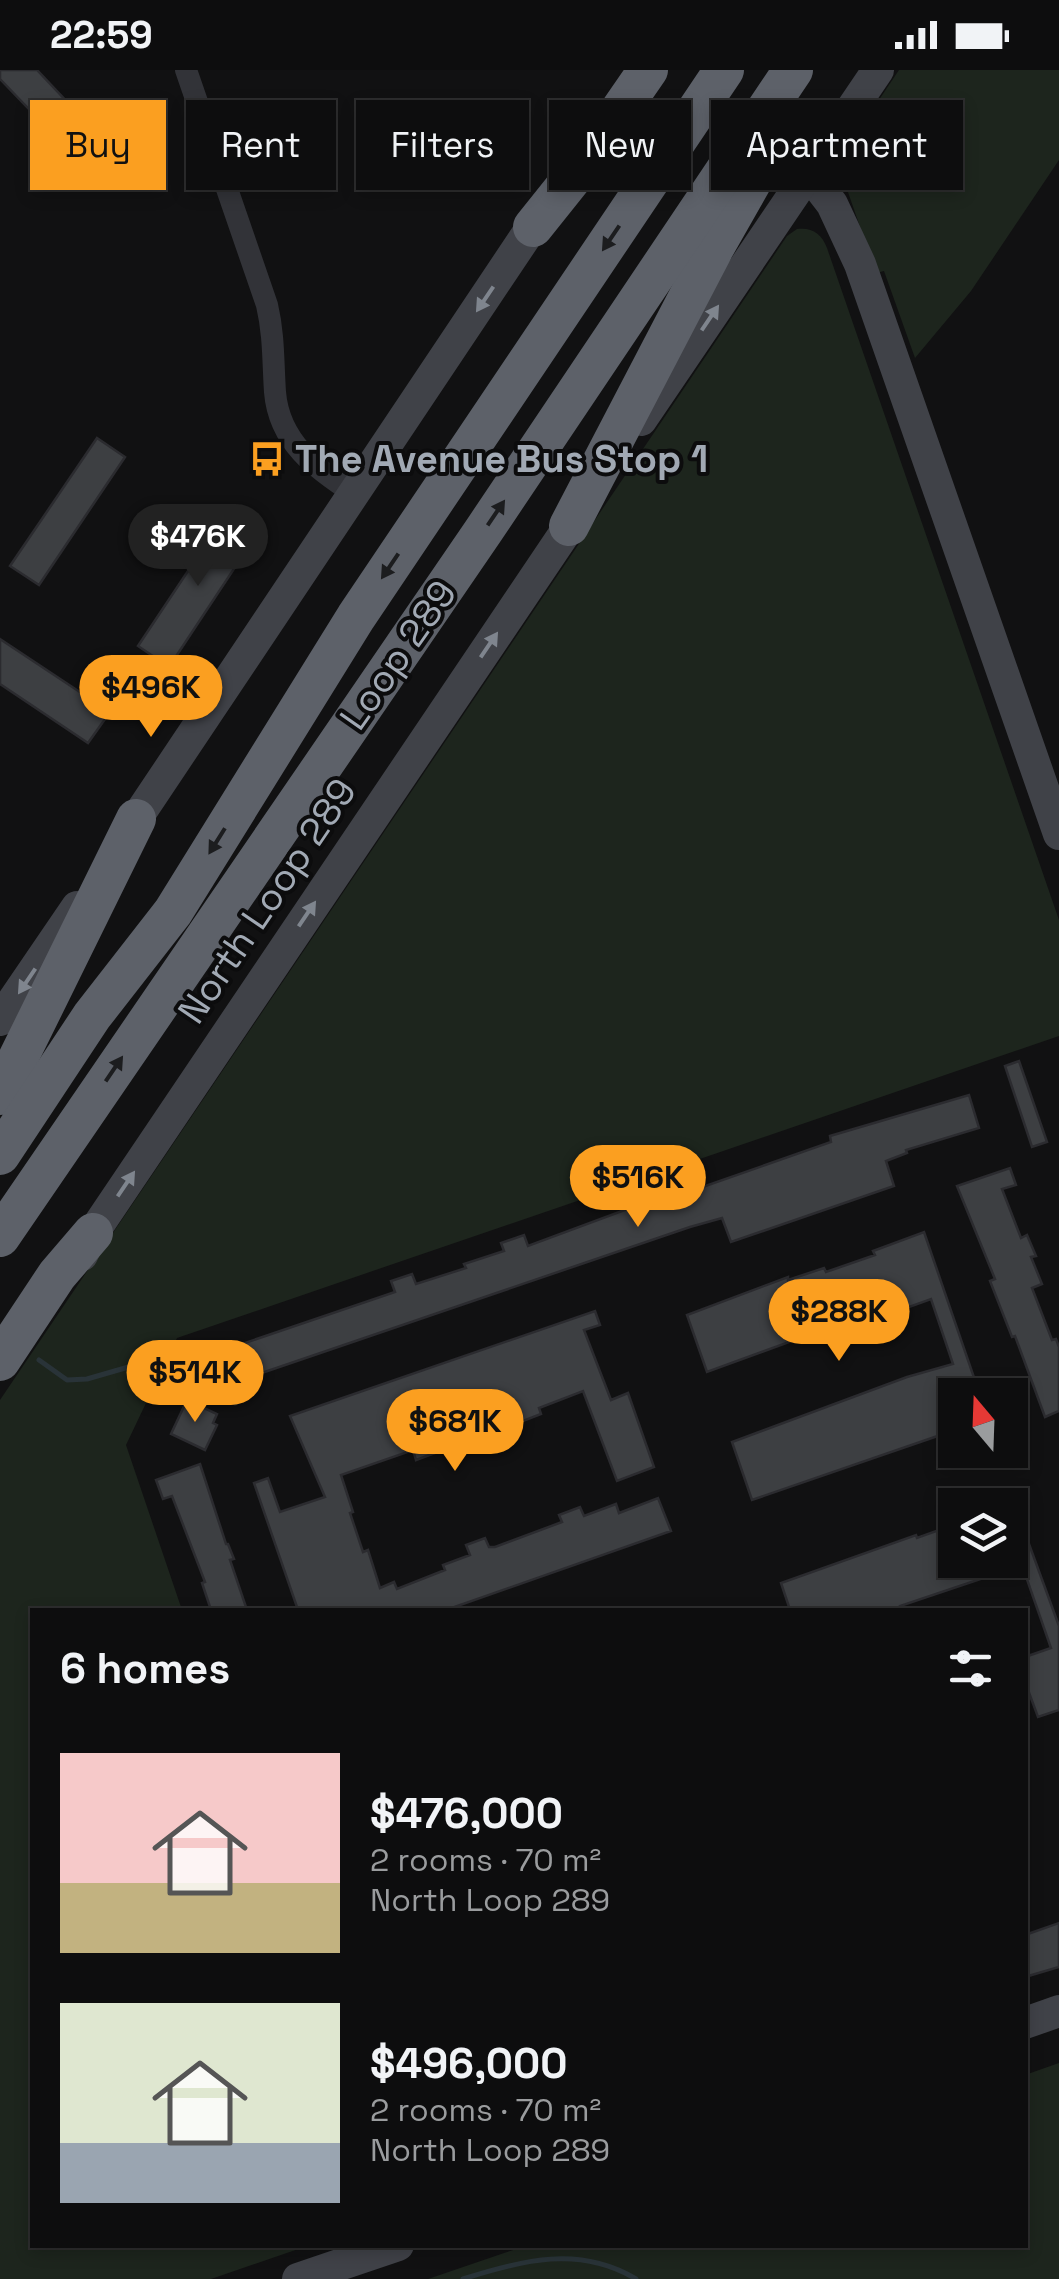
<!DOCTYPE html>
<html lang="en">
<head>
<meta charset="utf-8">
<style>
  :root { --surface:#0d0d0e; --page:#1b1b1c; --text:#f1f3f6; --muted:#9a9c9e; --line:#2d2d2e; --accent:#fb9f20 }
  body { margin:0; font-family:"Space Grotesk",sans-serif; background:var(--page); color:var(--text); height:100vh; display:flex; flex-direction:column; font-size:38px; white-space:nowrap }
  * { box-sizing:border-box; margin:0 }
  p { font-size:32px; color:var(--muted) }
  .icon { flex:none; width:55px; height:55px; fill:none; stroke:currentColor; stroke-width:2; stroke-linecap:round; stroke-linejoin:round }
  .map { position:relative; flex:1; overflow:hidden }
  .panel { position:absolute; left:30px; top:1538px; width:998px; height:640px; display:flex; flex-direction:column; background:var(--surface); border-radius:0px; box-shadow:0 5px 15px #0003,0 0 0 2px var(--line) }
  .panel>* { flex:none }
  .banner { position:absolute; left:30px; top:30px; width:1000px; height:90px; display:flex; gap:20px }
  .needle { width:65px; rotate:341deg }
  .fabs { position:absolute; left:938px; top:1308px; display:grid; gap:20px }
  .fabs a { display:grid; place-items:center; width:90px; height:90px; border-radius:0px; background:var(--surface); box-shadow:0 5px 15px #0003,0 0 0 2px var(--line); font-size:50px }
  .price { position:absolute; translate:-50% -85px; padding:0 22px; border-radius:35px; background:var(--accent); color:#111; font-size:32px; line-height:65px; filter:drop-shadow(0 2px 5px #0008) }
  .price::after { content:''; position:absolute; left:50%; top:60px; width:30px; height:22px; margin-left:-15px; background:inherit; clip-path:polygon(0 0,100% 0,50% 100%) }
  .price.current { background:#222; color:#fff }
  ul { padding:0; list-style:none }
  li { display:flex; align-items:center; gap:30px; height:250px; padding:0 30px }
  li span { display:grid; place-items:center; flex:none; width:280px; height:200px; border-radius:0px; color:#555 }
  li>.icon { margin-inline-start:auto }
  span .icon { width:120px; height:120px; fill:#fffc; stroke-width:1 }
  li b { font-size:42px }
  h2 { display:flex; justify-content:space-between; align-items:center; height:120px; padding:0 30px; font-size:42px }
  .tag { padding:0 35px; border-radius:0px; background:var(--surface); box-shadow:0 5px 15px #0003,0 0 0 2px var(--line); font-size:35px; line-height:90px }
  .tag.current { background:var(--accent); color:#111 }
  .status { display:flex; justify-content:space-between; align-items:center; height:70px; padding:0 50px; background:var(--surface); direction:ltr }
  .status svg { height:28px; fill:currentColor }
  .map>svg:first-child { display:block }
  .green { fill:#1d251d }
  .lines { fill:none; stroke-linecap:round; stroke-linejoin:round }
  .stream { stroke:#293338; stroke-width:5 }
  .building { fill:#3d3f42; stroke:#2b2b2f; stroke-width:2.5 }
  .street { stroke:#323338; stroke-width:22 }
  .secondary { stroke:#404248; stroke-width:32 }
  .highway { stroke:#5d6169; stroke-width:40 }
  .oneway { fill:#1c1d1f }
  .oneway2 { fill:#7f858e }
  .labels { text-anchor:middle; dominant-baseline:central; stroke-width:8; stroke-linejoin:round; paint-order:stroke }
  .poi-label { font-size:38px; font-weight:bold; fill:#a1a9b4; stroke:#0c0c0d; text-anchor:start }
  .street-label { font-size:38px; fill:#a1a9b4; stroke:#0c0c0d }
</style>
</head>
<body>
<div class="status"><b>22:59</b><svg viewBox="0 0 49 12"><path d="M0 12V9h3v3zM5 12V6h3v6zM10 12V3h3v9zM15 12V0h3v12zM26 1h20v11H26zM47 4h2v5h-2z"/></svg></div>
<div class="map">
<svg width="1059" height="2209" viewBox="0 0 1059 2209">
  <rect width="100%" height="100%" fill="#111112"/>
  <g class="green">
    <path d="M 899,0 L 1059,0 L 1059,90 L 971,221 L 915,288 L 884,201 L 876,203 L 840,99 L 842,85 Z"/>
    <path d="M 797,159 C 812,157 822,164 827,178 L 1059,850 L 1059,966 L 177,1268 L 126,1375 L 182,1540 L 32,1540 L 32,2175 L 310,2175 L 211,2209 L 0,2209 L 0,1330 L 787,166 Z"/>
    <path d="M 1059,1993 L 1059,2209 L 428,2209 L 528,2175 L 1025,2175 L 1025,2005 Z"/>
  </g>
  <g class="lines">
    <g class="stream">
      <path d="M 39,1290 L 67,1310 L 87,1309 L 132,1296 L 156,1297 L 235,1333"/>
      <path d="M 463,2209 C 522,2190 580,2175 636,2209"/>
    </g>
  </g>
  <g class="building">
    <path d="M 0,0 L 37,0 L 121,89 L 98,111 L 0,9 Z"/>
    <path d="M 97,368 L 125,387 L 39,515 L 10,496 Z"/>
    <path d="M 228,441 L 259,461 L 169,597 L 138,576 Z"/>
    <path d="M 0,569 L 110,642 L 88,673 L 0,614 Z"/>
    <path d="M 1019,991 L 1047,1072 L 1032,1077 L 1005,996 Z"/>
    <path d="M 969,1025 L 979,1058 L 906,1080 L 907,1083 L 886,1091 L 894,1116 L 731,1172 L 722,1148 L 690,1157 L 247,1308 L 236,1276 L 395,1222 L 391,1211 L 412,1204 L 416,1214 L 466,1198 L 464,1194 L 504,1181 L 501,1173 L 524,1165 L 528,1176 L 649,1131 L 646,1124 L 668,1116 L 671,1128 L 831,1072 L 830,1066 Z"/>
    <path d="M 1010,1098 L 1016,1115 L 1002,1119 L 1021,1168 L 1027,1165 L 1036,1186 L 1031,1187 L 1042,1214 L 1032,1218 L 1052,1270 L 1056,1269 L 1059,1277 L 1059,1341 L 1045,1347 L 1015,1266 L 1012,1267 L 990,1211 L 995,1209 L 957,1116 Z"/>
    <path d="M 924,1162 L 980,1325 L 955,1325 L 955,1360 L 752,1430 L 732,1372 L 907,1307 L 953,1294 L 931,1229 L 859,1255 L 857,1251 L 820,1264 L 819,1261 L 707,1302 L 687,1245 L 788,1207 L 788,1210 L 824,1198 L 826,1202 L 875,1185 L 873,1181 Z"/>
    <path d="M 595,1241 L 600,1255 L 584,1260 L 611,1330 L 628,1323 L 654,1397 L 617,1411 L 583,1321 L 539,1338 L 541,1344 L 518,1353 L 511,1336 L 464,1354 L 467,1360 L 432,1376 L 435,1383 L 416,1390 L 413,1380 L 341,1405 L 353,1442 L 350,1443 L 363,1482 L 368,1480 L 380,1518 L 394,1512 L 397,1519 L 445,1500 L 443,1495 L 470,1485 L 466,1475 L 485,1468 L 489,1477 L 495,1477 L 562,1452 L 559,1445 L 580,1437 L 584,1446 L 616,1434 L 619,1443 L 658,1428 L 671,1461 L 446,1540 L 298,1540 L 254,1413 L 268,1408 L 280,1442 L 325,1427 L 290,1346 Z"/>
    <path d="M 187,1330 L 217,1344 L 213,1353 L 217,1355 L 205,1380 L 171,1364 Z"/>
    <path d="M 200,1394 L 226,1474 L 228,1474 L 234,1489 L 230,1490 L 247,1540 L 211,1540 L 202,1513 L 205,1512 L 172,1426 L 163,1429 L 156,1410 Z"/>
    <path d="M 1010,1422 L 1059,1556 L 1059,1640 L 1038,1647 L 1025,1612 L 1025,1587 L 1051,1578 L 1022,1495 L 900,1536 L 901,1540 L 790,1540 L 781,1513 L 916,1465 L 917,1468 L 950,1456 L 955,1469 L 955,1490 L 1020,1490 L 1010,1460 Z"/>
    <path d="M 1059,1853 L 1059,1897 L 1025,1907 L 1025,1865 Z"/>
  </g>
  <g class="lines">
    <path class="street" d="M 186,0 L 267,235 C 274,265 273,292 275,322 C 279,372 316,399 355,424"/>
    <g class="secondary">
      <path d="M 808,103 L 832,134 L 860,194 L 1059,764"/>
      <path d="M 641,350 L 878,0"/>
      <path d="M 124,767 L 544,139"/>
      <path d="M 0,950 L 77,837"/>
      <path d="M 82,1185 L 93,1163 L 583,436"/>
      <path d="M 1025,1953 L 1059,1941"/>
      <path d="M 298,2209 L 398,2175"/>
    </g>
    <g class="highway">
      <path d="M 533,157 L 581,97 L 648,0"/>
      <path d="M 569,456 L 714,178 L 777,67"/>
      <path d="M 0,1025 L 136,749"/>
      <path d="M 0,1085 L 92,946 L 173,842 L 356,547 L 724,0"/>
      <path d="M 0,1167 L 482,463 L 793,0"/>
      <path d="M 0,1291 L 57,1205 L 93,1163"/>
    </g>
  </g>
  <defs><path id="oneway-solid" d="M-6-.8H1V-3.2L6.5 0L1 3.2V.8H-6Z" transform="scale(2.5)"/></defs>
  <g class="oneway">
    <use href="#oneway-solid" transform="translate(611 168) rotate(124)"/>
    <use href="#oneway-solid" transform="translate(496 443) rotate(-56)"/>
    <use href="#oneway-solid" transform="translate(390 496) rotate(124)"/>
    <use href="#oneway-solid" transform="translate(217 771) rotate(122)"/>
    <use href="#oneway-solid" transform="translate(114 999) rotate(-56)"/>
  </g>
  <g class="oneway2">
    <use href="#oneway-solid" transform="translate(485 229) rotate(124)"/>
    <use href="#oneway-solid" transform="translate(710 248) rotate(-56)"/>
    <use href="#oneway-solid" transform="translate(489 575) rotate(-56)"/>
    <use href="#oneway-solid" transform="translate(307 844) rotate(-56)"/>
    <use href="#oneway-solid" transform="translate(27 911) rotate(124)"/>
    <use href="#oneway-solid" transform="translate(126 1114) rotate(-56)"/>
  </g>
  <defs>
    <symbol id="bus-bare" viewBox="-9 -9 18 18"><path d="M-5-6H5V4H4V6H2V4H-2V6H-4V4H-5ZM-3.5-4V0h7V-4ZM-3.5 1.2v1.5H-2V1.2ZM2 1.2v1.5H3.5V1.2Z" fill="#fb9f20" stroke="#0c0c0d" stroke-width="2.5" paint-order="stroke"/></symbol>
  </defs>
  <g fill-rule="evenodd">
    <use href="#bus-bare" x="242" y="364" width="50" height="50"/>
  </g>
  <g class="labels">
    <g class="poi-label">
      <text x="295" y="389">The Avenue Bus Stop 1</text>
    </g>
    <g class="street-label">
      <text transform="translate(398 585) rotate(-55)">Loop 289</text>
      <text transform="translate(267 831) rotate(-56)">North Loop 289</text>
    </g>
  </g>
</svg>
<div class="fabs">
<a><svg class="needle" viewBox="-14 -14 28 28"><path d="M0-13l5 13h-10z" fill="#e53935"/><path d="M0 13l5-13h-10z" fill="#9a9c9e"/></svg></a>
<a><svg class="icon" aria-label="layers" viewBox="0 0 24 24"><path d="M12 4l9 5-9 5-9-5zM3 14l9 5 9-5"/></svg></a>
</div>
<b class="price current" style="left:198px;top:519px">$476K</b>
<b class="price" style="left:151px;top:670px">$496K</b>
<b class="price" style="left:638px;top:1160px">$516K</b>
<b class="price" style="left:839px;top:1294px">$288K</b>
<b class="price" style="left:195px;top:1355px">$514K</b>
<b class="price" style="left:455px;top:1404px">$681K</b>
<div class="banner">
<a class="tag current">Buy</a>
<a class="tag">Rent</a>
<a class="tag">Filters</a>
<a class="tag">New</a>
<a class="tag">Apartment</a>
</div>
<section class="panel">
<h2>6 homes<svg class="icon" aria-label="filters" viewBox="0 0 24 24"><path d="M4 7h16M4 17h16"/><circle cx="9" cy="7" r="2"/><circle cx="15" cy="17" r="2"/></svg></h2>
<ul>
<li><span style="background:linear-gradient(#f6c9c9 65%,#c2b280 0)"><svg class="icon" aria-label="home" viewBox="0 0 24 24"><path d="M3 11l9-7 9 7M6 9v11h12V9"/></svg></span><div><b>$476,000</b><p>2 rooms · 70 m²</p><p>North Loop 289</p></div></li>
<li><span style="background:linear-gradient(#dfe7d0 70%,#9aa5b1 0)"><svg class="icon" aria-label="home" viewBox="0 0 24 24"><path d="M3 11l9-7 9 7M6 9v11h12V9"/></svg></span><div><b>$496,000</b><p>2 rooms · 70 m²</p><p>North Loop 289</p></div></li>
</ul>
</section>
</div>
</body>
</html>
